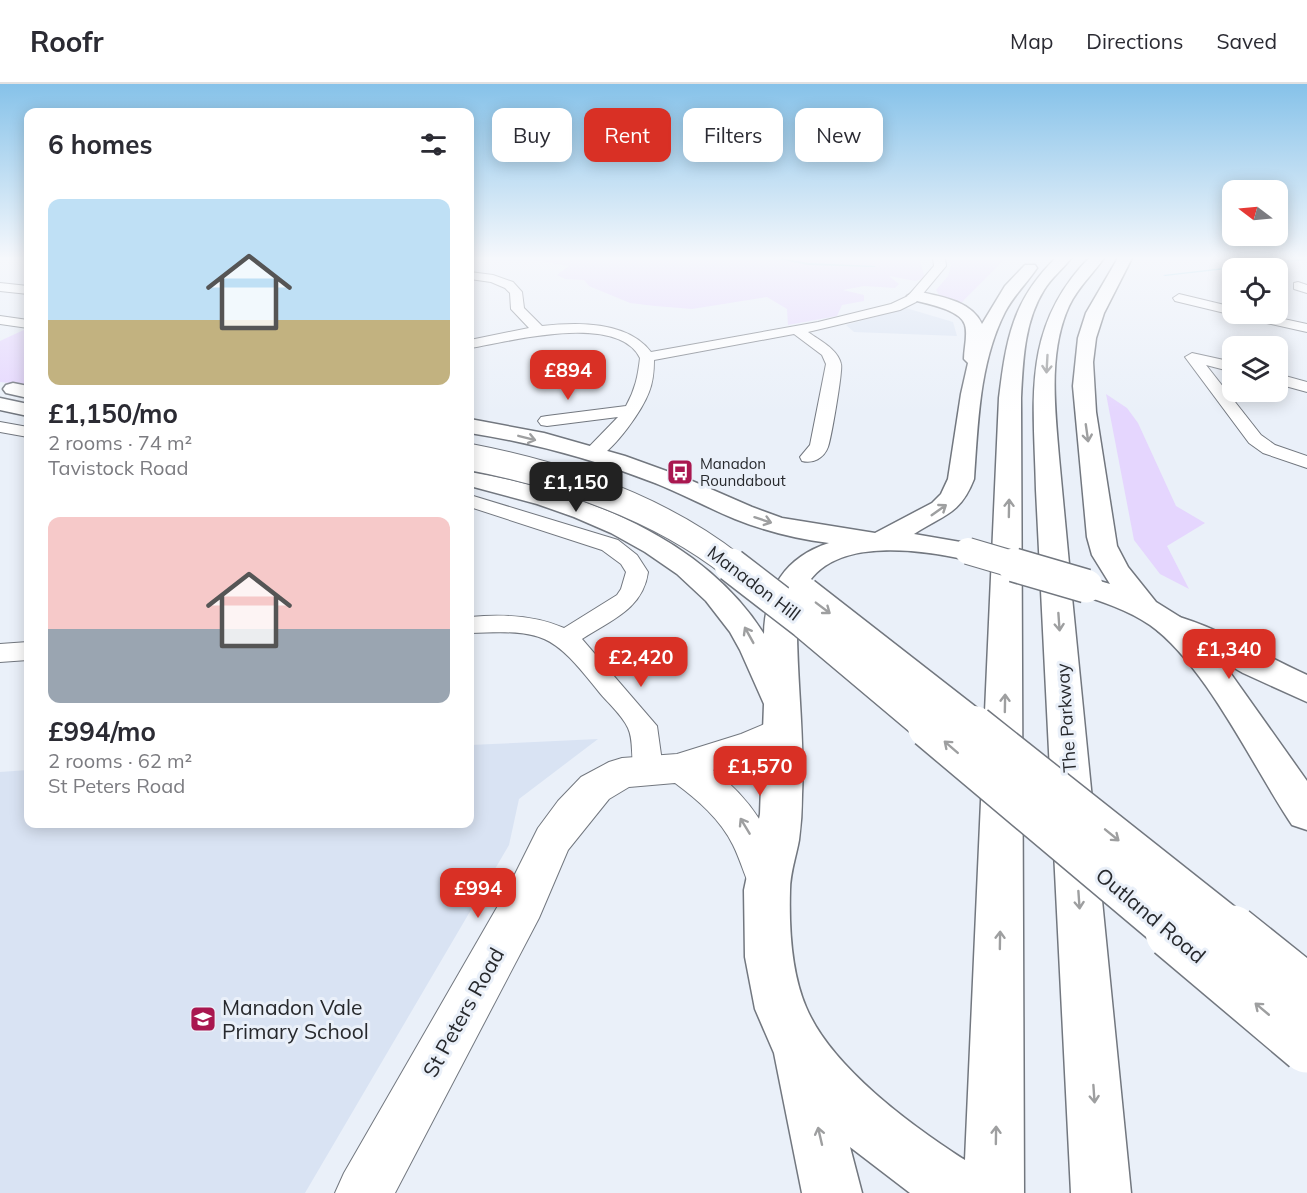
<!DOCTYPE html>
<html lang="en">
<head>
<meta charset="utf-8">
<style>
  :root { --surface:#fff; --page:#f7f7f7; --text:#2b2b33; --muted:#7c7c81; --line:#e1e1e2; --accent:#d93025 }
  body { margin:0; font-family:Mulish,sans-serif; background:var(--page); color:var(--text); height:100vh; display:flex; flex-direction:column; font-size:22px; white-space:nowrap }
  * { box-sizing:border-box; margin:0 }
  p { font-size:20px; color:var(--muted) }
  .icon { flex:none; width:33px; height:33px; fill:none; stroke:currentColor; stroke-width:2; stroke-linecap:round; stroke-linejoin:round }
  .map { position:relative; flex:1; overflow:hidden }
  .details { position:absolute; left:24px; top:24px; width:450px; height:720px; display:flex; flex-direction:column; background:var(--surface); border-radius:12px; box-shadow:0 3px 15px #0003 }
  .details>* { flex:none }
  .hud { position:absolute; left:492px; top:24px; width:570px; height:54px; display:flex; gap:12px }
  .needle { width:39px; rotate:286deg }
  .buttons { position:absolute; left:1222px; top:96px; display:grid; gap:12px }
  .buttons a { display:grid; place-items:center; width:66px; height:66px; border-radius:12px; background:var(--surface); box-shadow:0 3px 15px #0003; font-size:30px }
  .price { position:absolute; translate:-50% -51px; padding:0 14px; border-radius:12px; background:var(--accent); color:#fff; font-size:20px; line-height:39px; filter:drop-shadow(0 2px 3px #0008) }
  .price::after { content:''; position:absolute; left:50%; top:36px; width:18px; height:14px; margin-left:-9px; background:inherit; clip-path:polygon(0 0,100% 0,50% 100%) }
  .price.on { background:#222; color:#fff }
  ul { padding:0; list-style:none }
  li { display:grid; align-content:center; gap:12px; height:318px; padding:0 24px }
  li span { display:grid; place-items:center; height:186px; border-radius:12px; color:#555 }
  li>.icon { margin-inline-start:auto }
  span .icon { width:108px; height:108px; fill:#fffc; stroke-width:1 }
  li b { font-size:26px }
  h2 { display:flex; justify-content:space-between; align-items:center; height:72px; padding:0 24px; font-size:26px }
  .tag { padding:0 21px; border-radius:12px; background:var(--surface); box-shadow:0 3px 15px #0003; font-size:21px; line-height:54px }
  .tag.on { background:var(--accent); color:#fff }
  header { display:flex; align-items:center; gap:36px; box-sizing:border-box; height:84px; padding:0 30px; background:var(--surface); border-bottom:2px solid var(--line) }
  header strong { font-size:28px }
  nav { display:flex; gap:33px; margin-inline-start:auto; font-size:21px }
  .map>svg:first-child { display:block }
  .built { fill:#d9e3f3 }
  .green { fill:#e5d6fe }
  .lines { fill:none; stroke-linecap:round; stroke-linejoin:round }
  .stream { fill:#94d8eb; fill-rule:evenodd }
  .minor-casing { stroke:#72777f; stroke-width:2 }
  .tertiary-casing { stroke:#72777f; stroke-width:2 }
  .secondary-casing { stroke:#72777f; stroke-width:3 }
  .primary-casing { stroke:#72777f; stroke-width:3 }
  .trunk-casing { stroke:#72777f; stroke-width:3 }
  .minor { fill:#fff; fill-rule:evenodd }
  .tertiary { fill:#fff; fill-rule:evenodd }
  .secondary { fill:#fff; fill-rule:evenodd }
  .primary { fill:#fff; fill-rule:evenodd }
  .trunk { fill:#fff; fill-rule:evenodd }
  .primary-bridge-far3-casing { stroke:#72777f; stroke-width:28; stroke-linecap:butt }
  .primary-bridge-far2-casing { stroke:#72777f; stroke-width:36; stroke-linecap:butt }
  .primary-bridge-far1-casing { stroke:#72777f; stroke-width:45; stroke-linecap:butt }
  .primary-bridge-casing { stroke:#72777f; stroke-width:56; stroke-linecap:butt }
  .trunk-bridge-far1-casing { stroke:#72777f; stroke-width:28; stroke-linecap:butt }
  .trunk-bridge-casing { stroke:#72777f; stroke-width:36; stroke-linecap:butt }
  .primary-bridge-far3 { stroke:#fff; stroke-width:26 }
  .primary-bridge-far2 { stroke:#fff; stroke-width:33 }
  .primary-bridge-far1 { stroke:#fff; stroke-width:42 }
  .primary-bridge { stroke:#fff; stroke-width:53 }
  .trunk-bridge-far1 { stroke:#fff; stroke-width:26 }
  .trunk-bridge { stroke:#fff; stroke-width:33 }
  .oneway { stroke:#9e9fa0 }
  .labels { text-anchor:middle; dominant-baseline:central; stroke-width:6; stroke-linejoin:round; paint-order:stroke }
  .far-poi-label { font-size:15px; fill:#27292d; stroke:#eaf0f9; text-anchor:start }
  .street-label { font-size:18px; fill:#27292d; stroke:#eaf0f9 }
  .near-street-label { font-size:21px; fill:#27292d; stroke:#eaf0f9 }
  .near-poi-label { font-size:21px; fill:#27292d; stroke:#eaf0f9; text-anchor:start }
</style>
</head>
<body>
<header>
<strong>Roofr</strong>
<nav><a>Map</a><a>Directions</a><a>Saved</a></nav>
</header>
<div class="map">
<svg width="1307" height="1109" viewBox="0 0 1307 1109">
  <rect width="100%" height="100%" fill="#eaf0f9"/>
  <g class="built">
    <path d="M 906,224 L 953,238 L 957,252 L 854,248 L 846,241 Z"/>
    <path d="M 598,655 L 519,715 L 509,761 L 305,1109 L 0,1109 L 0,688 L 28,686 L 28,740 L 470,740 L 470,661 Z"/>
  </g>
  <g class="green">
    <path d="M 521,174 L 919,174 L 925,194 L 915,197 L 889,192 L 899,200 L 895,204 L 864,202 L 843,206 L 864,211 L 864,217 L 842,221 L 837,232 L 788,241 L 787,225 L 767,213 L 692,225 L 655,222 L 630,219 L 589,202 L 584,196 L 565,195 L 557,191 L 569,182 Z"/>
    <path d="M 946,174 L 1006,174 L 964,216 L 960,222 L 942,216 L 936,206 L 948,192 L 951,181 Z"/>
    <path d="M 28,244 L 28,283 L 25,285 L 28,286 L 28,301 L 0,298 L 0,257 Z"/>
    <path d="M 1106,310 L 1127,324 L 1138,339 L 1176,422 L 1205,439 L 1167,462 L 1189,505 L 1160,490 L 1134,456 Z"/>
  </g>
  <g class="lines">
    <g class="stream">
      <path d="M 773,174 L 782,174 L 808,179 L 876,182 L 874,183 L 808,181 Z"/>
      <path d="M 1307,174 L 1307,176 L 1165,192 L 1163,191 Z"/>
    </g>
    <defs>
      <g id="minor">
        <path d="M 933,174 L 945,174 L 946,182 L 916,218 L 900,226 L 808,248 C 819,256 838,265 841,280 C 843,286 831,355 828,363 C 824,374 813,380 802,377 L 800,373 L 810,361 L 826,280 L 822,271 L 794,250 L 654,276 C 654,287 653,298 649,308 C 642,327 616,363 598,374 C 594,376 589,375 584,374 L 582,370 L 618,333 L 547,342 L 541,341 L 538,337 L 541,333 L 547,332 L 626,322 C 635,306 638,292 640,274 C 617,228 508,258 470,264 L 470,256 L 529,244 L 511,225 L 510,209 L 505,204 L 491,198 L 470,195 L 470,188 L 493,191 L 513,198 L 522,208 L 524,224 L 542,242 C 576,238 628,237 651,268 L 818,238 L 891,220 L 908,212 L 934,182 Z"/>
        <path d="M 1298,198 L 1307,201 L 1307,209 L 1294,205 L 1294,199 Z"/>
        <path d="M 0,199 L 28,202 L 28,210 L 0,207 Z"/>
        <path d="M 1179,210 L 1233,223 L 1233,230 L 1238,230 L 1233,231 L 1175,217 L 1173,214 Z"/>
        <path d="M 1238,230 L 1261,230 L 1307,240 L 1307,248 L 1240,233 Z"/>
        <path d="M 0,232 L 28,236 L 28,244 L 0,240 Z"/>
        <path d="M 1192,269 L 1233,278 L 1233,288 L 1206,281 L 1261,351 L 1275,361 L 1307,372 L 1307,384 L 1263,369 L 1249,359 L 1185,273 Z"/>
        <path d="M 1278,290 L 1307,298 L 1307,308 L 1278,300 Z"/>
        <path d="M 0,338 L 28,343 L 28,353 L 0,348 Z"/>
        <path d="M 470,411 L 618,456 L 637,471 L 648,488 C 643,525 611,536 582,555 L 657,642 L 663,685 L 659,693 L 648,697 L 637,693 C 629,678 635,659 628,644 C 622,631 608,619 599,608 C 552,549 544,546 470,549 L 470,533 C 502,530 534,531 564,544 L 617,511 L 621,505 L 626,488 L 621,480 L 602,466 L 470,423 Z"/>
        <path d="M 28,558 L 28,576 L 0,578 L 0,560 Z"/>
      </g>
      <path id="tertiary" d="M 781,633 L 794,637 L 799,646 C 786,670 738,679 713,686 C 752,715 772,751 789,796 L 783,809 L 768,815 L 753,809 C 745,794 741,777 733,761 C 720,735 698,716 675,699 L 629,703 L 609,715 L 568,766 L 539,834 L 395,1109 L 335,1109 L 344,1089 L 507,806 L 538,744 L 558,717 L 581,693 L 609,678 L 622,674 L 677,670 L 741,650 Z"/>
      <path id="secondary" d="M 1169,530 C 1218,543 1261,570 1307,591 L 1307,618 L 1243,589 L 1203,566 L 1158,547 L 1153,540 L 1158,533 Z"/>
      <path id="primary" d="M 13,299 L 28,302 L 28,314 L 6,309 L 3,305 L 6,301 Z"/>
      <g id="trunk">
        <path d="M 1056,174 L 1071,174 C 1063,185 1051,194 1044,206 C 1024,238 1023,277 1021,314 L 1024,1109 L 910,1109 L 850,1063 L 862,1109 L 802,1109 L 774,969 L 755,925 L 745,873 L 744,806 L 760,730 L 764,620 L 740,566 L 730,548 L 706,517 L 677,490 L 645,468 L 611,449 L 574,433 L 537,420 L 470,402 L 470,388 C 579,407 702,452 764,550 C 765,506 785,473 829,459 C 797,455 765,447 735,435 C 708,424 683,410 655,399 C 595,376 534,359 470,349 L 470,335 L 544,349 L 625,372 L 683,393 L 752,423 L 782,434 L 875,449 L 932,419 L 941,410 L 948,395 L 961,310 L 968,279 L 964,275 C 964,264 968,251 965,241 C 961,225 923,219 909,215 L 907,212 L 915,207 C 938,212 971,216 982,240 L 1005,202 L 1025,181 L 1035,181 L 1037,184 C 1027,199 1014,211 1005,228 C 979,279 978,340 974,395 C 960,431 943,431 914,450 L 978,461 L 982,467 L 978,473 L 968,476 C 909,463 805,449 797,533 C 796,592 805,652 802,711 C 802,726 801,741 799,756 C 796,773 790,789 790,806 C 789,843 791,888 806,923 C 831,983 912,1042 965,1076 L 999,314 C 1006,257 1012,216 1056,174 Z"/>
        <path d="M 1089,174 L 1104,174 C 1092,191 1078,203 1069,222 C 1048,268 1055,324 1059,373 C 1063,416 1067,458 1071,501 L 1075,495 L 1086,493 L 1110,500 L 1092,471 L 1087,453 L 1073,302 L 1078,254 L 1086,229 L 1118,174 L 1132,174 L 1104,229 L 1096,254 L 1093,278 L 1096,328 L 1117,462 L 1128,483 L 1156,518 L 1180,533 L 1219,573 L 1307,697 L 1307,746 L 1292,741 C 1253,683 1206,581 1150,541 C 1128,526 1101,517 1075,509 L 1071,503 L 1131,1109 L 1071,1109 L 1036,406 C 1034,316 1021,244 1089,174 Z"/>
        <path d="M 0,314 L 28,320 L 28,332 L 0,326 Z"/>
      </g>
    </defs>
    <use href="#minor" class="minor-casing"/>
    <use href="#tertiary" class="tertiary-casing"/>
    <use href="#secondary" class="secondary-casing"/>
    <use href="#primary" class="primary-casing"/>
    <use href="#trunk" class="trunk-casing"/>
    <use href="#minor" class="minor"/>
    <use href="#tertiary" class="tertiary"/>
    <use href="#secondary" class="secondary"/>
    <use href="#primary" class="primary"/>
    <use href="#trunk" class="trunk"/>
    <defs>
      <path id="primary-bridge-far3" d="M 470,373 C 563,391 658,423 733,482"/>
      <g id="primary-bridge-far2">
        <path d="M 731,481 L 805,538 L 931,644"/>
        <path d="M 804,510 L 976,644"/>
      </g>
      <g id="primary-bridge-far1">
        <path d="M 929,643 L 1174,849"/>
        <path d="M 974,643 L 1234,849"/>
      </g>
      <g id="primary-bridge">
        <path d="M 1172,848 L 1307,962"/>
        <path d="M 1232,848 L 1307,908"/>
      </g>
      <path id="trunk-bridge-far1" d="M 968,467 L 1019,482"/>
      <path id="trunk-bridge" d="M 1014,481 L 1086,502"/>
    </defs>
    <use href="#primary-bridge-far3" class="primary-bridge-far3-casing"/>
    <use href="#primary-bridge-far2" class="primary-bridge-far2-casing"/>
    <use href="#primary-bridge-far1" class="primary-bridge-far1-casing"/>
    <use href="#primary-bridge" class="primary-bridge-casing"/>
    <use href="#trunk-bridge-far1" class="trunk-bridge-far1-casing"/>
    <use href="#trunk-bridge" class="trunk-bridge-casing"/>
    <use href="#primary-bridge-far3" class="primary-bridge-far3"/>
    <use href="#primary-bridge-far2" class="primary-bridge-far2"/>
    <use href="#primary-bridge-far1" class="primary-bridge-far1"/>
    <use href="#primary-bridge" class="primary-bridge"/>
    <use href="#trunk-bridge-far1" class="trunk-bridge-far1"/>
    <use href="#trunk-bridge" class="trunk-bridge"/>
  </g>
  <defs><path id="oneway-shaft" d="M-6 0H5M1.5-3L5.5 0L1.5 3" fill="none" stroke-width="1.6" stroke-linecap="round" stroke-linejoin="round" transform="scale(1.5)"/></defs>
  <g class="oneway">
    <use href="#oneway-shaft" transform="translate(1047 280) rotate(93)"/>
    <use href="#oneway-shaft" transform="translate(1087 349) rotate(82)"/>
    <use href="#oneway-shaft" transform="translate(527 354) rotate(14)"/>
    <use href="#oneway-shaft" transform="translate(1009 424) rotate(-89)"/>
    <use href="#oneway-shaft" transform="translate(939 426) rotate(-35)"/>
    <use href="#oneway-shaft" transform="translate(763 436) rotate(18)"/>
    <use href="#oneway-shaft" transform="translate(823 524) rotate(37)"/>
    <use href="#oneway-shaft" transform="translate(1059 538) rotate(86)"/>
    <use href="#oneway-shaft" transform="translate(749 551) rotate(-119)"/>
    <use href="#oneway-shaft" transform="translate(1005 619) rotate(-89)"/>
    <use href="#oneway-shaft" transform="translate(951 663) rotate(-139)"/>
    <use href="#oneway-shaft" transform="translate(745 742) rotate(-121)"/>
    <use href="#oneway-shaft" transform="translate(1112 751) rotate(39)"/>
    <use href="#oneway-shaft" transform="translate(1079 816) rotate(86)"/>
    <use href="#oneway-shaft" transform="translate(1000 856) rotate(-89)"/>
    <use href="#oneway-shaft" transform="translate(1262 925) rotate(-140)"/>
    <use href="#oneway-shaft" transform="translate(1094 1010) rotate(86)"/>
    <use href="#oneway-shaft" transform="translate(996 1051) rotate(-89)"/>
    <use href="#oneway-shaft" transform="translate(820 1052) rotate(-103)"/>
  </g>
  <linearGradient id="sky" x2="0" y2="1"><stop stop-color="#86c2e9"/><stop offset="0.53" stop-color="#f6f8fc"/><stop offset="1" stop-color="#f6f8fc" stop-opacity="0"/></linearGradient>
  <rect width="1307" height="329" fill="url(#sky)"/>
  <defs>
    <symbol id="bus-square" viewBox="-11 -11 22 22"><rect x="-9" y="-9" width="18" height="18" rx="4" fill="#a9174f" stroke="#eaf0f9"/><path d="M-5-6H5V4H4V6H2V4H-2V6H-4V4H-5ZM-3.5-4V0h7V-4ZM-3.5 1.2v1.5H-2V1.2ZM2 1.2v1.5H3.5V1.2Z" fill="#fff"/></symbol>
    <symbol id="school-square" viewBox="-11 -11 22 22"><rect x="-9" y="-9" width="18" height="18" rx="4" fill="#a9174f" stroke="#eaf0f9"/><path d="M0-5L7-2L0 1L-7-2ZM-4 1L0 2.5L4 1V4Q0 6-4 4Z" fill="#fff"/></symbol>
  </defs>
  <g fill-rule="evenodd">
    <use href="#bus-square" x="665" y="373" width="30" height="30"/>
    <use href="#school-square" x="188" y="920" width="30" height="30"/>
  </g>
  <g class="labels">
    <g class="far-poi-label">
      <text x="700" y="379">Manadon<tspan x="700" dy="17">Roundabout</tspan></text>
    </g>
    <g class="street-label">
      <text transform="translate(754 499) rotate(37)">Manadon Hill</text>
      <text transform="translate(1066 634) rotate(-94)">The Parkway</text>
    </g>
    <g class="near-street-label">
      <text transform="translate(1151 831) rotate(40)">Outland Road</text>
      <text transform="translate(463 928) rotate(-61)">St Peters Road</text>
    </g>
    <g class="near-poi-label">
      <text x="222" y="923">Manadon Vale<tspan x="222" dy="24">Primary School</tspan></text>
    </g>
  </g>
</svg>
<div class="buttons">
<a><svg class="needle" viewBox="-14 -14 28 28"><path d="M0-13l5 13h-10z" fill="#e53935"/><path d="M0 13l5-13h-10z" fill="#7c7c81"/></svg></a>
<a><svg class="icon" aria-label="locate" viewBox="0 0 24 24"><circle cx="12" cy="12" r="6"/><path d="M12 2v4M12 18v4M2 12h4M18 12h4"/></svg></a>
<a><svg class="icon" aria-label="layers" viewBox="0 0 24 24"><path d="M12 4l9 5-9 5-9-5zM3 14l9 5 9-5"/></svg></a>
</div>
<b class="price" style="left:568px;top:317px">£894</b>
<b class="price on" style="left:576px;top:429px">£1,150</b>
<b class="price" style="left:1229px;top:596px">£1,340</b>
<b class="price" style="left:641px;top:604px">£2,420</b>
<b class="price" style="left:760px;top:713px">£1,570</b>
<b class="price" style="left:478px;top:835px">£994</b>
<div class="hud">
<a class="tag">Buy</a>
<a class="tag on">Rent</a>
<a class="tag">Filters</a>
<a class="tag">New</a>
</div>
<section class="details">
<h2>6 homes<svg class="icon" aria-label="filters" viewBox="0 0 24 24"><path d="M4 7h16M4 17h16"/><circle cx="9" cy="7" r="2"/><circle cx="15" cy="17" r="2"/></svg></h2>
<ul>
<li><span style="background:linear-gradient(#bfe0f5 65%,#c2b280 0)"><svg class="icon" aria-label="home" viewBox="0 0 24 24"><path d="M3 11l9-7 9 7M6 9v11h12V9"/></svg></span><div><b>£1,150/mo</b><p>2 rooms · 74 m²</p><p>Tavistock Road</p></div></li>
<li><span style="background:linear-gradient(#f6c9c9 60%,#9aa5b1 0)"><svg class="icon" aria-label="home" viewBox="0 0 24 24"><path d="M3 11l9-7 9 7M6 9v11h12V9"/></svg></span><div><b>£994/mo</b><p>2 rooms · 62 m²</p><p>St Peters Road</p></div></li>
</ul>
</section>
</div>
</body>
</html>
